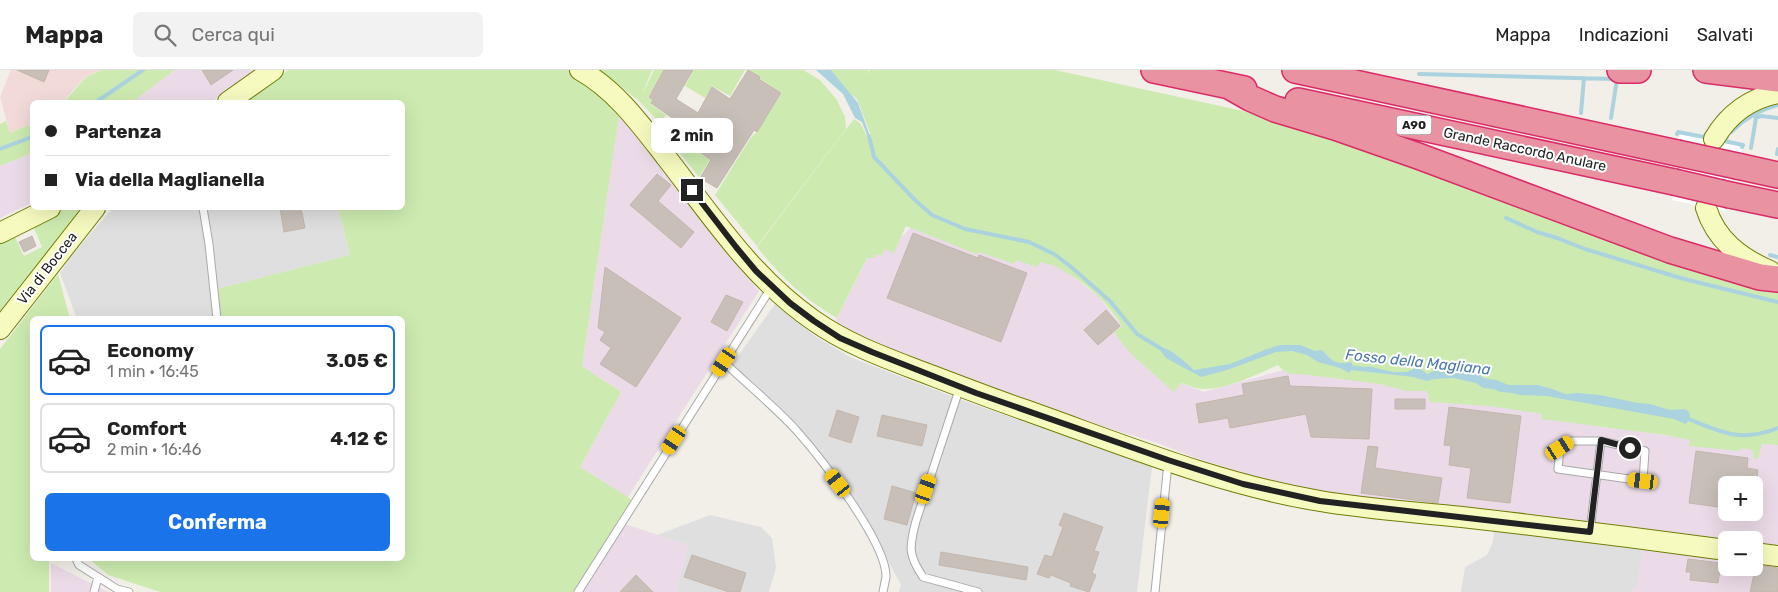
<!DOCTYPE html>
<html lang="it">
<head>
<meta charset="utf-8">
<style>
	body { margin:0; font-family:Rubik,sans-serif; background:#f2f2f2; color:#222; height:100vh; display:flex; flex-direction:column; font-size:19px; white-space:nowrap }
	* { box-sizing:border-box; margin:0 }
	p { font-size:16px; color:#767676 }
	.icon { flex:none; width:28px; height:28px; fill:none; stroke:currentColor; stroke-width:2; stroke-linecap:round; stroke-linejoin:round }
	.map { position:relative; flex:1; overflow:hidden }
	.drawer { position:absolute; left:30px; top:246px; width:375px; height:245px; display:flex; flex-direction:column; background:#fff; border-radius:8px; box-shadow:0 5px 20px #0002 }
	.drawer>* { flex:none }
	.banner { position:absolute; left:30px; top:30px; width:375px; height:110px; border-radius:8px; box-shadow:0 5px 20px #0002; display:grid; align-content:center; height:110px; padding:0 15px; background:#fff }
	.controls { position:absolute; left:1718px; top:406px; display:grid; gap:10px }
	.controls a { display:grid; place-items:center; width:45px; height:45px; border-radius:8px; background:#fff; box-shadow:0 5px 20px #0002; font-size:25px }
	.end { position:absolute; width:22px; height:22px; margin:-11px; border:6px solid #222; background:#fff; box-shadow:0 0 0 2px #fff }
	.from { border-radius:50% }
	.bubble { position:absolute; height:35px; border-radius:8px; background:#fff; box-shadow:0 5px 20px #0002; font-size:16px; font-weight:700; line-height:35px; text-align:center }
	.car { position:absolute; width:15px; height:30px; margin:-15px -8px; border-radius:6px; box-shadow:0 0 4px 1px #0007; background:linear-gradient(#f5c518 24%,#345 0 40%,#f5c518 0 76%,#345 0 86%,#f5c518 0) }
	.banner b { display:flex; align-items:center; gap:18px; height:48px; font-size:19px }
	.banner b+b { border-top:1px solid #e0e0e0 }
	.banner i { width:12px; height:12px; background:#222 }
	ul { padding:9px 0 0; list-style:none }
	li { display:flex; align-items:center; gap:15px; height:70px; margin:0 10px 8px; padding:0 5px; border:2px solid #e0e0e0; border-radius:8px }
	li div { flex:1 }
	li b { display:block; font-size:19px }
	li em { font-style:normal; font-weight:700 }
	li.on { border-color:#1a73e8 }
	li>.icon { width:45px; height:45px; stroke-width:1.5 }
	.primary-button { display:flex; gap:10px; margin-top:auto; padding:10px 15px }
	.primary-button a { flex:1; height:58px; border-radius:8px; background:#1a73e8; color:#fff; font-size:20px; font-weight:700; line-height:58px; text-align:center }
	header { display:flex; align-items:center; gap:30px; box-sizing:border-box; height:70px; padding:0 25px; background:#fff; border-bottom:1px solid #e0e0e0 }
	header strong { font-size:24px }
	nav { display:flex; gap:28px; margin-inline-start:auto; font-size:18px }
	.search { width:350px; height:45px; background:#f2f2f2; display:flex; align-items:center; gap:12px; box-sizing:border-box; padding:0 18px; border-radius:8px; color:#767676; font-size:19px }
	.map>svg:first-child { display:block }
</style>
</head>
<body>
<header>
<strong>Mappa</strong>
<div class="search"><svg class="icon" aria-label="search" viewBox="0 0 24 24"><circle cx="10" cy="10" r="6"/><path d="M15 15l6 6"/></svg>Cerca qui</div>
<nav><a>Mappa</a><a>Indicazioni</a><a>Salvati</a></nav>
</header>
<div class="map">
<svg width="1778" height="522" viewBox="0 0 1778 522">
	<rect width="100%" height="100%" fill="#f2efe9"/>
	<!-- residential -->
	<path fill="#e0dfdf" d="M113,138h225l12,47 -137,35 9,29h-145l-17,-46 12,-18z
		M775,234l41,33 36,21 107,41 193,68 -15,125h-238l2,-7 -35,-64 -33,-52 -102,-103z
		M710,445l51,12 11,11 4,30 -7,24h-93l12,-47 -31,-10z
		M1494,461l150,15 -7,39 -6,7h-170l4,-25 22,-12 6,-13z"/>
	<!-- commercial -->
	<path fill="#f2dad9" d="M11,0h90l-16,7 -22,25h-31v22l-22,9 -10,-36z"/>
	<!-- industrial -->
	<path fill="#ebdbe8" fill-rule="evenodd" d="M175,0h80l-44,32h-79z
		M619,44l102,133 38,44 -131,206 -48,-30 41,-75 -39,-26z
		M32,83v50l-32,15v-52z
		M916,153l112,37 28,3 42,33 32,40 33,35 20,13 21,8 83,-23 214,34 156,31 92,15 15,-5 14,-2v104l-24,-3v-3h-24l-411,-47 -75,-20 -48,-15 -38,-15 -80,-24 -155,-57 -83,-36 -4,-6 39,-77 25,-5zM1726,415h28v27h-28z
		M625,454l63,21 -12,47h-93z
		M1644,476l82,10v12h28v-8l24,2v30h-147l6,-8z
		M51,493l55,28 3,1h-58z"/>
	<!-- grass -->
	<path fill="#cdebb0" d="M102,0h73l-43,32h-68l22,-25z
		M288,0h291l42,32 -39,264 39,26 -41,75 48,30 6,6 -56,89h-418l-52,-17 -19,-16h313v-240h-180l-9,-29 137,-35 -12,-47h64v-106h-157z
		M600,0h52l-11,27 13,-27h10l-16,27 4,3 -1,4 15,11 -6,8 -21,-22z
		M694,0h51l-15,26 -18,-10 -7,12 -20,-12z
		M747,0h56l17,10 17,20 8,17 1,12 -89,117 -42,-51 37,-59 5,-4 25,-39z
		M831,0h37l2,5 -1,-5h186l202,44 521,173v158l-16,-1 -4,15h-4l-1,-9 -11,-2 -3,3 -50,-5 1,-6 -25,-5 -123,-16v-5l-6,-1 -47,-7 -59,-4 -3,-11h-21l-26,-7 -79,-10h-12l-1,-2 -4,-1 -6,-6c-23,10 -57,28 -82,23 -5,-1 -10,-4 -15,-5l-7,9 -46,-41 -14,-19 8,-6c-19,-30 -40,-46 -71,-62l-1,1 -9,-3 -4,5 -21,-7 -2,4 -35,-12 -3,2 -70,-28 -12,27 -9,-4 -4,7 -5,-2 -2,4h-7l-30,60c-32,-18 -57,-42 -80,-71l97,-128c11,6 8,12 16,21l2,-2 -15,-39 -9,-7z
		M6,51l4,12 22,-9v29l-32,13v-42z
		M671,53l22,14 13,5 -7,10 11,8 -11,17 -20,-25 -13,-19z
		M65,138h20l-85,108v-73l8,-8 7,2 9,19 18,-9 -10,-23z
		M58,204l12,45h-38v240l29,1h-12v32h-49v-243z"/>
	<!-- water -->
	<path fill="#aad3df" d="M816,0h15l27,33 13,36 -4,-4 -5,-13 -7,-4 -12,-24z
		M1280,275h20l15,6 7,-1c11,11 12,15 29,12l2,4 18,1 23,5h13l11,-5 9,7 9,-4 4,2 10,1 9,-2 19,2 5,5 13,2 13,5h29l11,3 17,6 12,-1 22,2 38,8 12,1 20,6 15,-1 4,3 1,3 -1,5 -3,4 -12,-5 -128,-23 -26,-1 -8,-2 -11,-1 -8,-3 -10,-1 -7,-5 -23,-5 -19,1 -7,2 -14,-4 -62,-7 -2,3 -9,-5 -22,-6 -11,-7 -15,-4 -16,1 -49,18 -26,7 -35,-19 -9,-12c14,2 27,15 37,24l36,-6 37,-15z"/>
	<!-- pier -->
	<path fill="#fff" d="M1680,63l63,13 -18,65 -53,-11z"/>
	<g fill="none" stroke-linecap="round" stroke-linejoin="round">
		<!-- stream -->
		<path stroke="#aad3df" stroke-width="4" d="M1419,4l195,5
			M96,32l47,-32
			M1581,43l3,-35
			M1611,48l6,-39
			M1756,48l5,-2 17,2
			M1731,62c14,-14 28,-22 47,-27
			M1677,64l1,-2 26,5 17,-23
			M869,66l5,21 41,43 17,15 33,14 64,13 25,12 16,12 40,35 27,33 23,14
			M1727,67l-3,4 19,4 -1,2
			M1751,78l5,-30 -3,-4
			M0,79l32,-12
			M1777,84l1,-5
			M1506,148l31,14 20,6 28,11 99,30 94,23
			M1770,185l8,2
			M1686,348c36,14 53,25 92,10"/>
	</g>
	<!-- building -->
	<path fill="#c7bfb8" stroke="#c4b6ab" d="M17,0h32l-5,12z
		M202,0h31l-22,15z
		M664,0h29l-17,29 22,14 14,-26 18,12 18,-29 12,7 -1,2 22,14 -24,39 -3,-2 -37,58 -17,-10 11,-18 -11,-8 5,-9 -33,-21 2,-3 -23,-16 2,-3 -4,-3z
		M657,104l14,11 -13,16 36,31 -13,16 -51,-43z
		M280,138h21l4,20 -21,4z
		M913,163l65,25 1,-3 48,18 -26,69 -114,-44z
		M32,166l4,10 -12,6 -5,-10z
		M605,197l76,51 -45,69 -36,-23 11,-16 -11,-8 5,-8 -7,-4z
		M726,225l17,7 -16,29 -16,-9z
		M1106,240l14,16 -22,19 -14,-15z
		M1288,306l2,10 82,3 -3,50 -58,-2 -5,-23 -76,14 -2,-10 -29,5 -3,-19 48,-9 -2,-11z
		M1395,329h30v10h-30z
		M1449,337l72,9 -11,87 -43,-5 4,-30 -22,-3 2,-19 -7,-1z
		M837,340l22,7 -8,26 -22,-7z
		M882,345l45,10 -5,21 -45,-10z
		M1368,376l10,1 -3,21 67,10 -4,25 -77,-10z
		M1696,381l52,7 -1,10 11,2 -2,15h-30v23l-37,-5z
		M892,416l24,7 -9,32 -23,-6z
		M1064,443l39,14 -9,24 5,1 -7,21 4,2 -7,17 -19,-6 1,-3 -20,-8 -2,3 -12,-4 8,-19 7,2 11,-30 -4,-2z
		M941,482l87,15 -2,13 -87,-15z
		M692,485l54,18 -6,19h-11l-45,-15z
		M1688,489l33,4 -3,20 -28,-3 1,-8h-5z
		M1756,495l22,3v24h-28z
		M636,505l17,17h-33z"/>
	<g fill="none" stroke-linecap="round" stroke-linejoin="round">
		<!-- service casing -->
		<g stroke="#a9a9a9" stroke-width="9">
			<path id="service" d="M203,138l6,36 8,75
				M724,292c24,23 50,44 73,69 23,26 90,112 89,146 -1,5 -2,10 -3,15
				M960,317l-44,134c-7,26 -8,34 7,56l55,15
				M1590,461l11,-90h-30l-11,7 -2,21 85,12 2,-30 -44,-10
				M76,489l3,6 38,24 12,3
				M94,522l4,-15
				M578,522l193,-304
				M1155,522l13,-129"/>
		</g>
		<!-- secondary casing -->
		<g stroke="#707d05" stroke-width="22">
			<path id="secondary" d="M580,0c36,20 61,55 86,87 45,58 86,121 147,163 31,22 65,35 99,48 37,14 73,28 110,41 97,34 195,75 298,92 46,8 95,11 142,16 88,10 176,21 264,33
				M228,32l45,-32
				M1714,69c14,-24 36,-41 64,-46
				M1706,138c10,32 34,50 64,63
				M0,163l50,-25
				M0,259l95,-121
				M1754,483l24,3"/>
		</g>
		<!-- motorway casing -->
		<g stroke="#dc2a67" stroke-width="28">
			<path id="motorway" d="M1154,0l90,19
				M1295,0l382,83
				M1620,0h18
				M1706,0l72,9
				M1229,16l21,12 25,11 60,18 83,29 252,94 90,27 18,2
				M1298,31l376,81
				M1737,96l41,9
				M1730,125l48,10"/>
		</g>
		<!-- service -->
		<use href="#service" stroke="#fff" stroke-width="7"/>
		<!-- secondary -->
		<use href="#secondary" stroke="#f7fabf" stroke-width="20"/>
		<!-- motorway -->
		<use href="#motorway" stroke="#e892a2" stroke-width="25"/>
		<!-- motorway-bridge casing -->
		<g stroke="#dc2a67" stroke-width="28" stroke-linecap="butt">
			<path id="motorway-bridge" d="M1677,83l60,13
				M1674,112l56,13"/>
		</g>
		<!-- motorway-bridge -->
		<use href="#motorway-bridge" stroke="#e892a2" stroke-width="25"/>
	</g>
	<g fill="none" stroke-linecap="round" stroke-linejoin="round">
		<!-- route -->
		<path stroke="#222" stroke-width="6" d="M692,120l44,57 20,24 34,32 24,18 26,17 32,14 104,41 192,67 75,24 77,17 270,31 11,-92 29,8"/>
	</g>
	<g text-anchor="middle" stroke-width="4" stroke-linejoin="round" paint-order="stroke">
		<!-- shield labels -->
		<rect fill="#fff" stroke="#646464" stroke-width="1" x="1396.5" y="45.5" width="35" height="19" rx="4"/>
		<g font-size="12" font-weight="bold" fill="#222">
			<text x="1414" y="59">A90</text>
		</g>
		<!-- street labels -->
		<g font-size="14" fill="#222" stroke="#fff">
			<text transform="translate(1525 79) rotate(12)" y="5">Grande Raccordo Anulare</text>
			<text transform="translate(47 198) rotate(-52)" y="5">Via di Boccea</text>
		</g>
		<!-- water labels -->
		<g font-size="15" font-style="italic" fill="#4a7aab" stroke="#fff">
			<text transform="translate(1418 292) rotate(6)" y="5">Fosso della Magliana</text>
		</g>
	</g>
</svg>
<div class="controls">
<a>+</a>
<a>−</a>
</div>
<i class="end from" style="left:1630px;top:378px"></i>
<i class="end" style="left:692px;top:120px"></i>
<div class="bubble" style="left:651px;top:48px;width:82px">2 min</div>
<i class="car" style="left:724px;top:292px;rotate:213deg"></i>
<i class="car" style="left:674px;top:370px;rotate:213deg"></i>
<i class="car" style="left:1560px;top:378px;rotate:57deg"></i>
<i class="car" style="left:1643px;top:411px;rotate:277deg"></i>
<i class="car" style="left:838px;top:413px;rotate:322deg"></i>
<i class="car" style="left:926px;top:419px;rotate:19deg"></i>
<i class="car" style="left:1162px;top:443px;rotate:6deg"></i>
<div class="banner">
<b><i class="from"></i>Partenza</b>
<b><i></i>Via della Maglianella</b>
</div>
<section class="drawer">
<ul>
<li class="on"><svg class="icon" aria-label="car" viewBox="0 0 24 24"><path d="M5 17H2v-5l4-1 3-4h7l3 4 3 1v5h-3M9 17h6M6 11h13"/><circle cx="7" cy="17" r="2"/><circle cx="17" cy="17" r="2"/></svg><div><b>Economy</b><p>1 min · 16:45</p></div><em>3.05 €</em></li>
<li><svg class="icon" aria-label="car" viewBox="0 0 24 24"><path d="M5 17H2v-5l4-1 3-4h7l3 4 3 1v5h-3M9 17h6M6 11h13"/><circle cx="7" cy="17" r="2"/><circle cx="17" cy="17" r="2"/></svg><div><b>Comfort</b><p>2 min · 16:46</p></div><em>4.12 €</em></li>
</ul>
<div class="primary-button"><a>Conferma</a></div>
</section>
</div>
</body>
</html>
